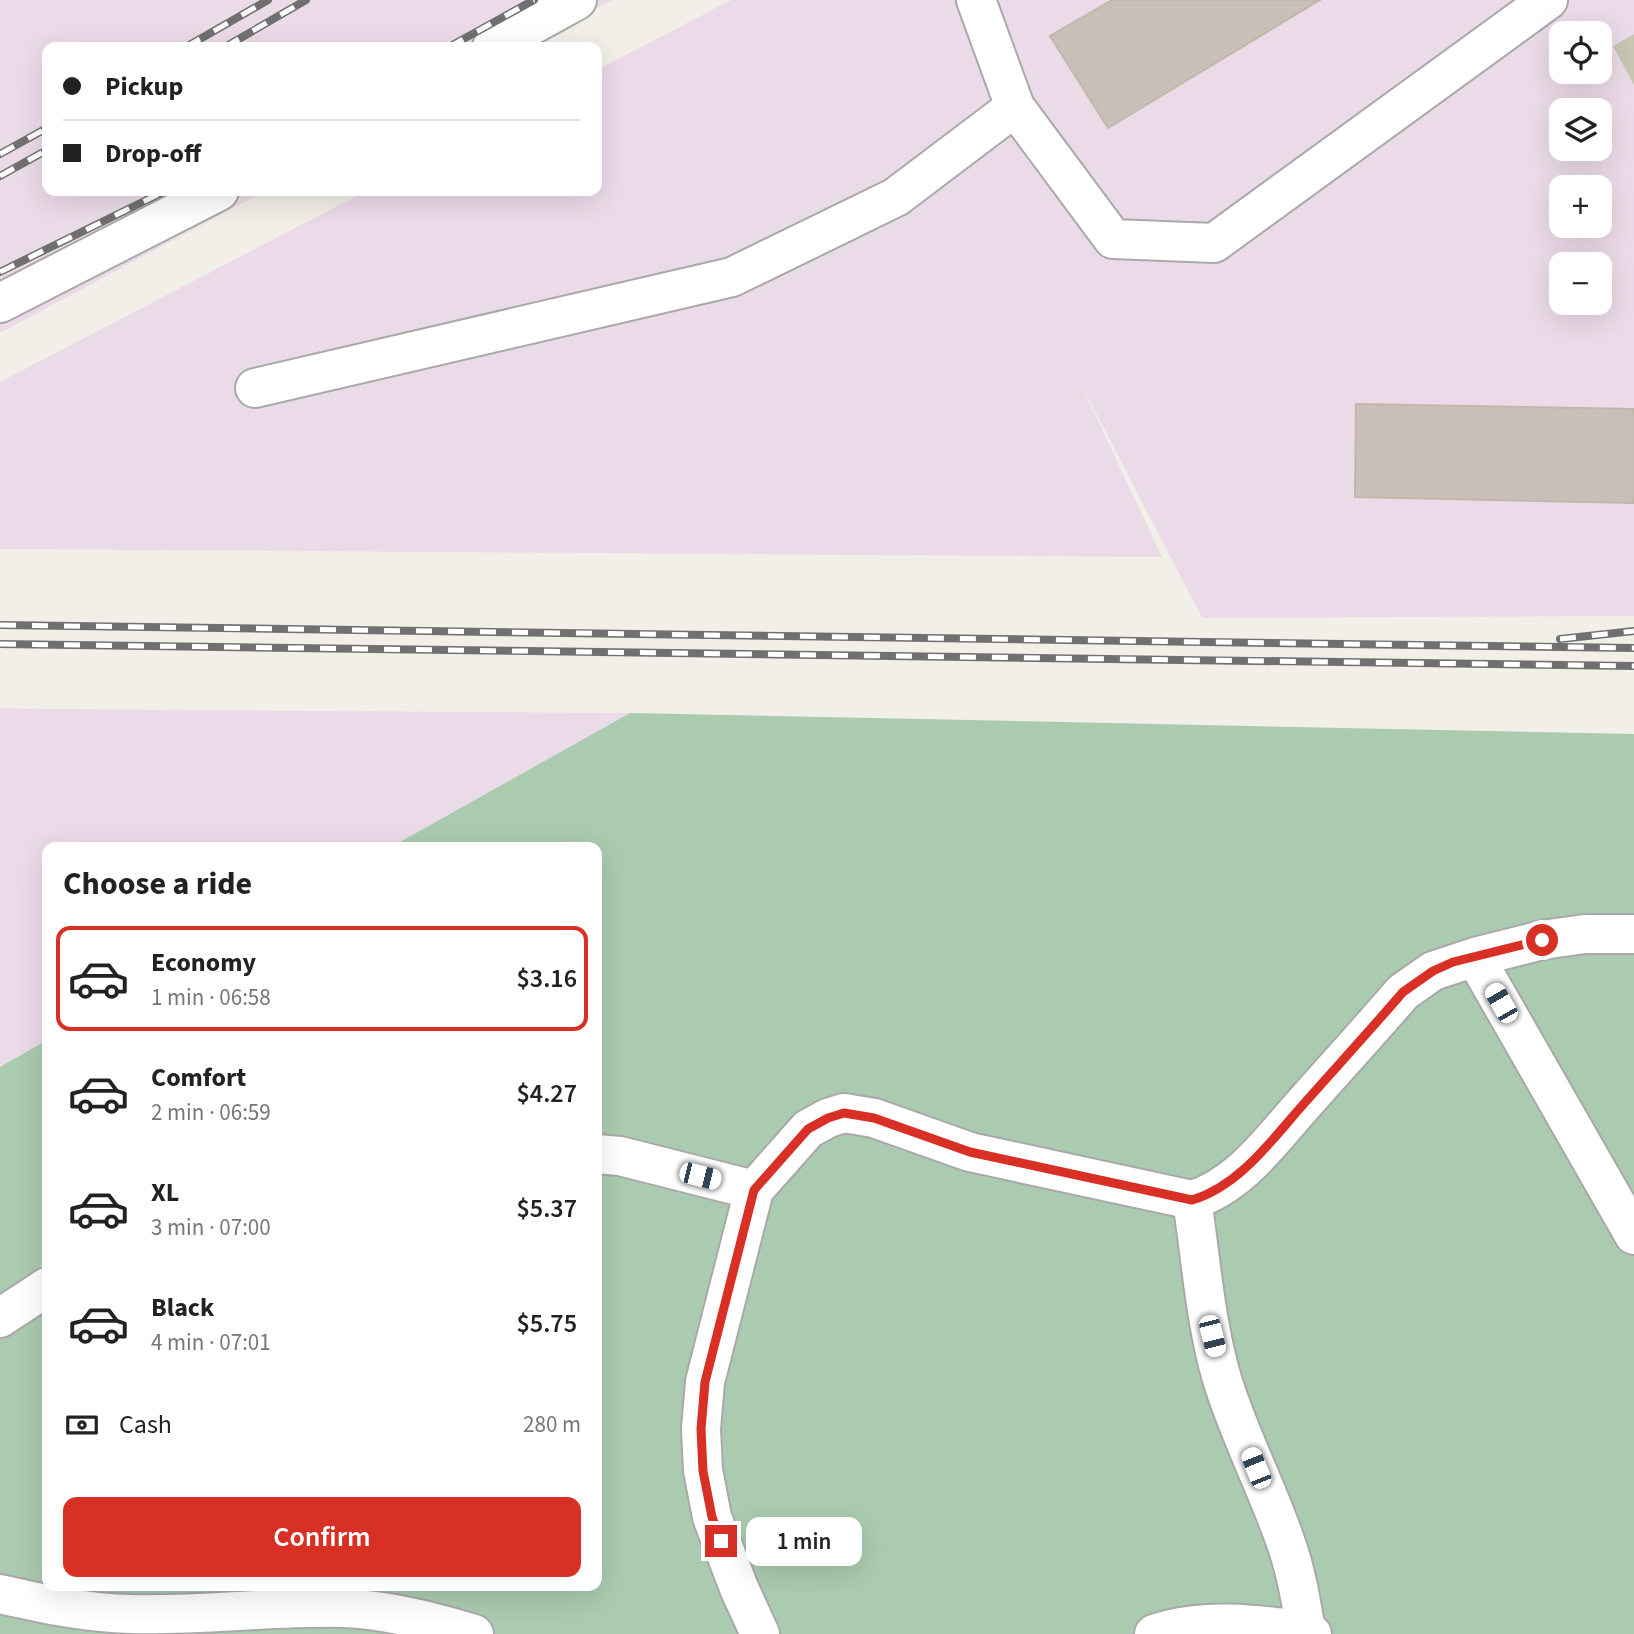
<!DOCTYPE html>
<html lang="en">
<head>
<meta charset="utf-8">
<style>
	body { margin:0; font-family:"Source Sans 3",sans-serif; background:#f6f6f6; color:#222; height:100vh; display:flex; flex-direction:column; font-size:26px; white-space:nowrap }
	* { box-sizing:border-box; margin:0 }
	p { font-size:23px; color:#767676 }
	.icon { flex:none; width:38px; height:38px; fill:none; stroke:currentColor; stroke-width:2; stroke-linecap:round; stroke-linejoin:round }
	.map { position:relative; flex:1; overflow:hidden }
	.drawer { position:absolute; left:42px; top:842px; width:560px; height:749px; display:flex; flex-direction:column; background:#fff; border-radius:14px; box-shadow:0 7px 28px #0002 }
	.drawer>* { flex:none }
	.banner { position:absolute; left:42px; top:42px; width:560px; height:154px; border-radius:14px; box-shadow:0 7px 28px #0002; display:grid; align-content:center; height:154px; padding:0 21px; background:#fff }
	.buttons { position:absolute; left:1549px; top:21px; display:grid; gap:14px }
	.buttons a { display:grid; place-items:center; width:63px; height:63px; border-radius:14px; background:#fff; box-shadow:0 7px 28px #0002; font-size:35px }
	.end { position:absolute; width:32px; height:32px; margin:-16px; border:9px solid #d93025; background:#fff; box-shadow:0 0 0 4px #fff }
	.from { border-radius:50% }
	.bubble { position:absolute; height:49px; border-radius:14px; background:#fff; box-shadow:0 7px 28px #0002; font-size:23px; font-weight:600; line-height:49px; text-align:center }
	.car { position:absolute; width:21px; height:42px; margin:-21px -10px; border-radius:9px; box-shadow:0 0 5px 2px #0007; background:linear-gradient(#fff 24%,#345 0 40%,#fff 0 76%,#345 0 86%,#fff 0) }
	.banner b { display:flex; align-items:center; gap:24px; height:66px; font-size:26px }
	.banner b+b { border-top:2px solid #e0e0e0 }
	.banner i { width:18px; height:18px; background:#222 }
	ul { padding:0; list-style:none }
	li { display:flex; align-items:center; gap:21px; height:105px; margin:0 14px 10px; padding:0 7px; border:4px solid transparent; border-radius:14px }
	li div { flex:1 }
	li b { display:block; font-size:26px }
	li em { font-style:normal; font-weight:600 }
	li.active { border-color:#d93025 }
	li>.icon { width:63px; height:63px; stroke-width:1.5 }
	h2 { padding:0 21px; font-size:32px; line-height:84px }
	.pay { display:flex; align-items:center; gap:18px; height:77px; padding:0 21px; font-size:26px }
	.pay p { margin-inline-start:auto }
	.cta { display:flex; gap:14px; margin-top:auto; padding:14px 21px }
	.cta a { flex:1; height:80px; border-radius:14px; background:#d93025; color:#fff; font-size:28px; font-weight:600; line-height:80px; text-align:center }
	.map>svg:first-child { display:block }
</style>
</head>
<body>
<div class="map">
<svg width="1634" height="1634" viewBox="0 0 1634 1634">
	<rect width="100%" height="100%" fill="#f2efe9"/>
	<!-- industrial -->
	<path fill="#ebdbe8" fill-rule="evenodd" d="M0,0h612l-86,47h-479v144h218l-265,142z
		M731,0h903v34l-21,12 21,39v531l-432,2 -123,-238 83,177 -1162,-8v-167l366,-191h231v-121zM1561,33h39v39h-39zM1561,110h39v39h-39zM1561,187h39v39h-39zM1561,264h39v39h-39z
		M0,708l44,1 586,4 -239,134h-344v193l-47,27z"/>
	<!-- construction -->
	<path fill="#c7c7b4" d="M1634,34v51l-21,-39z"/>
	<!-- cemetery -->
	<path fill="#aacbaf" d="M630,713l1004,21v900h-1634v-567l47,-27v546h550v-739h-206z"/>
	<!-- building -->
	<path fill="#c7bfb8" stroke="#c4b6ab" stroke-width="2" d="M1112,0h208l-212,128 -58,-92z
		M1356,404l278,5v94l-279,-6z"/>
	<g fill="none" stroke-linecap="round" stroke-linejoin="round">
		<!-- minor casing -->
		<g stroke="#a9a9a9" stroke-width="42">
			<path id="minor" d="M976,0l39,107 98,132 101,4 334,-243
				M492,47l85,-47
				M0,303l219,-112
				M255,388l477,-111 164,-80 119,-90
				M1475,957l159,278
				M597,1154l23,2 134,34
				M1192,1200c9,59 13,121 30,179 17,56 45,108 64,164 10,28 15,58 20,88
				M0,1318l47,-31
				M0,1594c44,10 86,19 131,20 71,2 142,-8 213,-6 44,2 88,13 130,26
				M760,1634l-21,-46 -27,-71 -9,-47 -2,-41 4,-47 49,-192 54,-61 20,-11 16,-5 30,5 96,34 222,48c50,-15 83,-65 117,-102 31,-35 63,-70 94,-106l30,-21 42,-14 67,-17 43,-6h49
				M1154,1634c48,-17 102,-10 152,-3l6,3"/>
		</g>
		<!-- minor -->
		<use href="#minor" stroke="#fff" stroke-width="38"/>
		<!-- rail casing -->
		<g stroke="#707070" stroke-width="8">
			<path id="rail" d="M186,47l82,-47
				M225,47l81,-47
				M449,47l85,-47
				M0,154l47,-26
				M0,176l47,-26
				M0,272l165,-81
				M0,625l1634,23
				M1560,639l74,-8
				M0,644l1634,22"/>
		</g>
		<!-- rail -->
		<use href="#rail" stroke="#fff" stroke-width="5" stroke-dasharray="16" stroke-linecap="butt"/>
	</g>
	<g fill="none" stroke-linecap="round" stroke-linejoin="round">
		<!-- route -->
		<path stroke="#d93025" stroke-width="9" d="M721,1541l-9,-24 -9,-46 -2,-42 4,-47 49,-192 54,-61 20,-11 16,-5 30,5 96,34 222,48c50,-15 83,-65 117,-102 31,-35 63,-70 94,-106l30,-21 20,-9 89,-22"/>
	</g>
</svg>
<div class="buttons">
<a><svg class="icon" aria-label="locate" viewBox="0 0 24 24"><circle cx="12" cy="12" r="6"/><path d="M12 2v4M12 18v4M2 12h4M18 12h4"/></svg></a>
<a><svg class="icon" aria-label="layers" viewBox="0 0 24 24"><path d="M12 4l9 5-9 5-9-5zM3 14l9 5 9-5"/></svg></a>
<a>+</a>
<a>−</a>
</div>
<i class="end from" style="left:1542px;top:940px"></i>
<i class="end" style="left:721px;top:1541px"></i>
<div class="bubble" style="left:746px;top:1517px;width:116px">1 min</div>
<i class="car" style="left:1501px;top:1003px;rotate:330deg"></i>
<i class="car" style="left:700px;top:1176px;rotate:104deg"></i>
<i class="car" style="left:1212px;top:1336px;rotate:166deg"></i>
<i class="car" style="left:1256px;top:1468px;rotate:338deg"></i>
<div class="banner">
<b><i class="from"></i>Pickup</b>
<b><i></i>Drop-off</b>
</div>
<section class="drawer">
<h2>Choose a ride</h2>
<ul>
<li class="active"><svg class="icon" aria-label="car" viewBox="0 0 24 24"><path d="M5 17H2v-5l4-1 3-4h7l3 4 3 1v5h-3M9 17h6M6 11h13"/><circle cx="7" cy="17" r="2"/><circle cx="17" cy="17" r="2"/></svg><div><b>Economy</b><p>1 min · 06:58</p></div><em>$3.16</em></li>
<li><svg class="icon" aria-label="car" viewBox="0 0 24 24"><path d="M5 17H2v-5l4-1 3-4h7l3 4 3 1v5h-3M9 17h6M6 11h13"/><circle cx="7" cy="17" r="2"/><circle cx="17" cy="17" r="2"/></svg><div><b>Comfort</b><p>2 min · 06:59</p></div><em>$4.27</em></li>
<li><svg class="icon" aria-label="car" viewBox="0 0 24 24"><path d="M5 17H2v-5l4-1 3-4h7l3 4 3 1v5h-3M9 17h6M6 11h13"/><circle cx="7" cy="17" r="2"/><circle cx="17" cy="17" r="2"/></svg><div><b>XL</b><p>3 min · 07:00</p></div><em>$5.37</em></li>
<li><svg class="icon" aria-label="car" viewBox="0 0 24 24"><path d="M5 17H2v-5l4-1 3-4h7l3 4 3 1v5h-3M9 17h6M6 11h13"/><circle cx="7" cy="17" r="2"/><circle cx="17" cy="17" r="2"/></svg><div><b>Black</b><p>4 min · 07:01</p></div><em>$5.75</em></li>
</ul>
<div class="pay"><svg class="icon" aria-label="cash" viewBox="0 0 24 24"><path d="M3 7h18v10H3z"/><circle cx="12" cy="12" r="2"/></svg>Cash<p>280 m</p></div>
<div class="cta"><a>Confirm</a></div>
</section>
</div>
</body>
</html>
